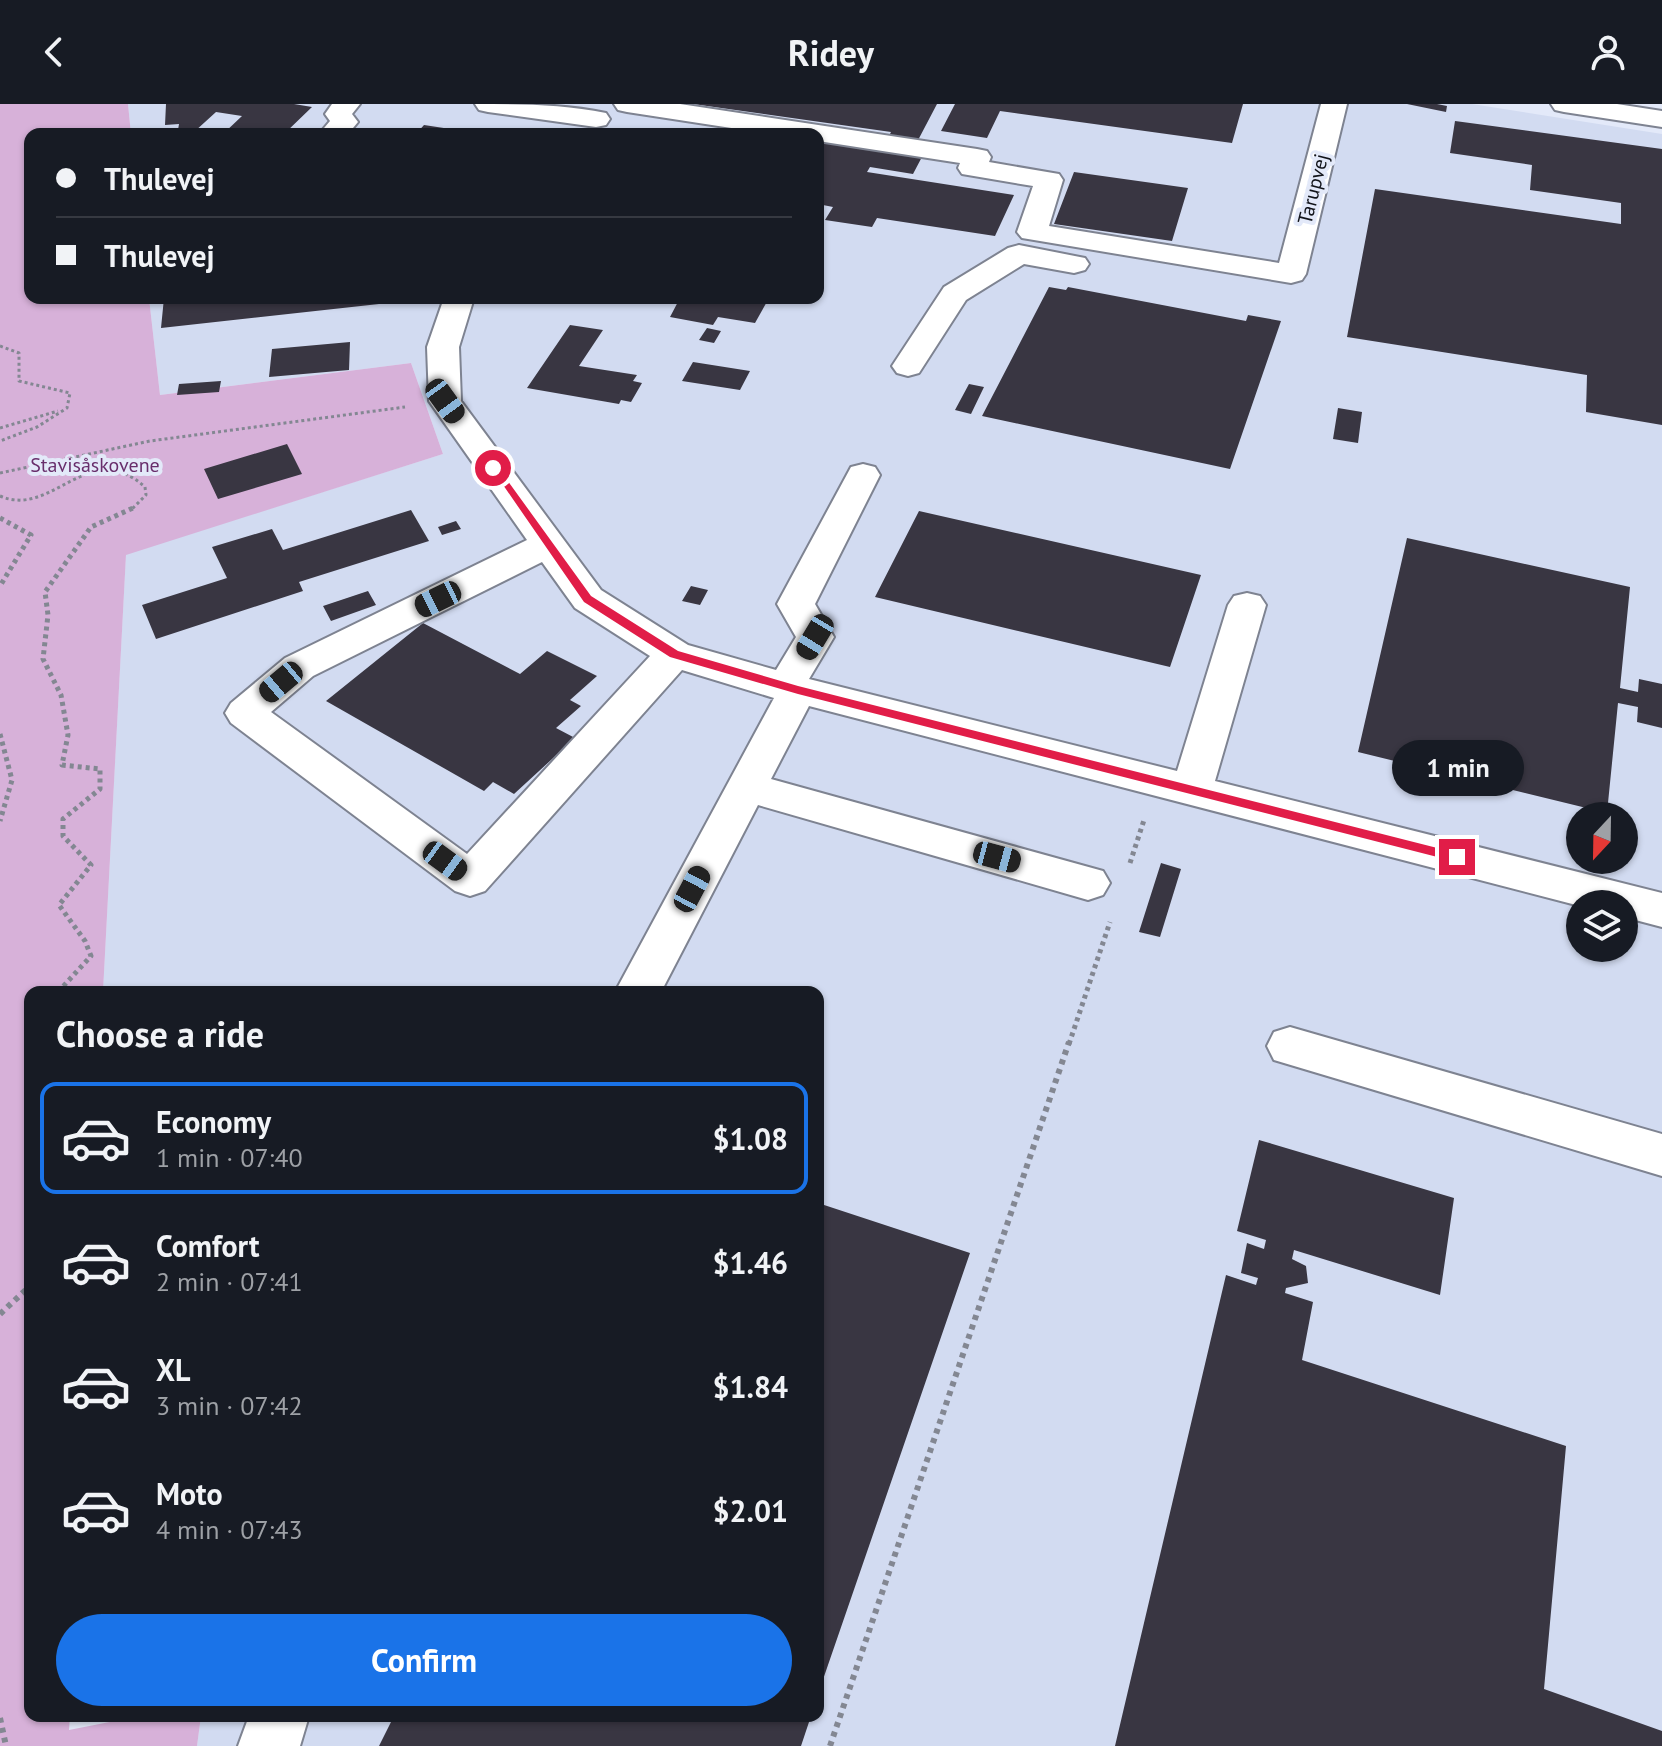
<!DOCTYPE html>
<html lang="en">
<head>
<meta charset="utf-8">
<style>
	body { margin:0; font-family:"PT Sans",sans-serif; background:#20242c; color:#f1f3f6; height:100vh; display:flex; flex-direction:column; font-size:30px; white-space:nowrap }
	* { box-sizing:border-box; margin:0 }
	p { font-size:26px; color:#9ea1a6 }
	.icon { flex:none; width:44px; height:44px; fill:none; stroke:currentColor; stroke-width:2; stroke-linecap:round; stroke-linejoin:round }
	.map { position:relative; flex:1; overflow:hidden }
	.sheet { position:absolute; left:24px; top:882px; width:800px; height:736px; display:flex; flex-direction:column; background:#171b24; border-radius:16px; box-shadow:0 2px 6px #0004 }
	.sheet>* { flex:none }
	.top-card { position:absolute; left:24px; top:24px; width:800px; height:176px; border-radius:16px; box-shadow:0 2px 6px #0004; display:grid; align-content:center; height:176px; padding:0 32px; background:#171b24 }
	.needle { width:52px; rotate:202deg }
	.controls { position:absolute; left:1566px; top:698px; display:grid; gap:16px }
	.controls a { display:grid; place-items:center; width:72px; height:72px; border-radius:50%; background:#171b24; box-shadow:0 2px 6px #0004; font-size:40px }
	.end { position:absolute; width:36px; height:36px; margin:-18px; border:10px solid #e11d48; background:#fff; box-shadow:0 0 0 4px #fff }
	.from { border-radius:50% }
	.bubble { position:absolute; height:56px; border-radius:28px; background:#171b24; box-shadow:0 2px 6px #0004; font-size:26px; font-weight:700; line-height:56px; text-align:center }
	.car { position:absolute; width:24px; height:48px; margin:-24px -12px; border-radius:10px; box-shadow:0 0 6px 2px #0007; background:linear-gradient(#222 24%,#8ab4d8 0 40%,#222 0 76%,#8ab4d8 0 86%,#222 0) }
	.top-card b { display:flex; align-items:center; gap:28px; height:76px; font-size:30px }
	.top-card b+b { border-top:2px solid #363941 }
	.top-card i { width:20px; height:20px; background:#f1f3f6 }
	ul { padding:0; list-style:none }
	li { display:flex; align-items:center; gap:24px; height:112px; margin:0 16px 12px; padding:0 16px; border:4px solid transparent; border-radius:16px }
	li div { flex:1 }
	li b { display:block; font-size:30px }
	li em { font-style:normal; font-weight:700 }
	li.selected { border-color:#1a73e8 }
	li>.icon { width:72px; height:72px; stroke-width:1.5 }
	h2 { padding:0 32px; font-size:36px; line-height:96px }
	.primary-button { display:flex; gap:16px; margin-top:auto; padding:16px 32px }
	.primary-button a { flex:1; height:92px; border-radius:48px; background:#1a73e8; color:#fff; font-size:32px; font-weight:700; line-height:92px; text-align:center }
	header { display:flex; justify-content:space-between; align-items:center; height:104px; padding:0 32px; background:#171b24; font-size:36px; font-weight:700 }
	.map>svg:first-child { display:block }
</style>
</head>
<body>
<header><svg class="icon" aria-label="back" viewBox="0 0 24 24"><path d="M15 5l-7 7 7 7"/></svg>Ridey<svg class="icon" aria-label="person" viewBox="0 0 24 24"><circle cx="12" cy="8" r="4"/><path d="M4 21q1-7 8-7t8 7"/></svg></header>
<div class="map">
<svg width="1662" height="1642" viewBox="0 0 1662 1642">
	<rect width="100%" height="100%" fill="#e3e9f9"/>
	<!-- built -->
	<path fill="#d2dbf1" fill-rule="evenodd" d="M128,0h1344l190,30v1612h-1465l4,-30h617v-724h-715l23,-438 317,-100 -32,-91 -251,32 -11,-97h669v-164h-687zM1580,712h44v44h-44zM1580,800h44v44h-44z"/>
	<!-- green -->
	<path fill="#d7b1d9" d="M0,0h128l3,30h-101v164h119l11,97 251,-32 32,91 -317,101 -23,437h-73v724h40l-1,14 71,-14h61l-4,30h-197z"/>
	<!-- building -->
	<path fill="#393642" d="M166,0h128l18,3 -28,27h-61l19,-18 -26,-4 -22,20 -16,-2 1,-6 -14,1z
		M693,0h244l-21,40 -29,-4 4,-8z
		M955,0h288l-11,39 -232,-32 -13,27 -46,-7z
		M1407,0h30l10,2 -1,6z
		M1455,17l207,28v276l-76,-13 1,-37 -240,-38 28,-148 246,35v-21l-91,-13 2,-25 -82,-12z
		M424,21l46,7 -1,2h-53z
		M818,36l105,15 -10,19 -43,-7 -3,5 147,23 -19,41 -118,-18 -5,9 -47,-7 8,-13 -15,-3z
		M1074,68l114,16 -16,53 -118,-17z
		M1049,183l17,3 2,-3 178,34 2,-6 33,6 -51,148 -248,-53z
		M164,194h215v6l-218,24z
		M680,194h89l-14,25 -37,-6 -5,8 -43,-8z
		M570,221l33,5 -24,36 58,9 -4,6 9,2 -11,19 -10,-2 -2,4 -92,-16z
		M707,224l14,3 -7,12 -15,-3z
		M350,238l-1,28 -80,7 3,-28z
		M693,258l57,9 -10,19 -58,-9z
		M221,277l-2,11 -42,3 2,-11z
		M969,280l15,3 -13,27 -16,-4z
		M1338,304l24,4 -4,31 -25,-4z
		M287,340l15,30 -84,25 -14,-30z
		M411,406l18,31 -130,41 4,9 -147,48 -14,-34 85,-27 -15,-31 60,-18 11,21z
		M919,407l282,64 -31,92 -295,-70z
		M456,417l5,8 -19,6 -4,-8z
		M1407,434l223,49 -10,101 18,4 1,-13 23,5v44l-25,-6 1,-15 -20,-4 -11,110 -249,-61z
		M691,482l17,4 -8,15 -18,-4z
		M368,487l8,14 -45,16 -8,-15z
		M423,519l97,51 27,-23 50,25 -27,24 11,6 -25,22 19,10 -61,56 -21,-12 -9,9 -158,-90z
		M1161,759l20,6 -21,68 -21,-5z
		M1259,1036l195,58 -14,97 -146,-45 -2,9 14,7 2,17 -22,5 -1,5 28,9 -11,58 264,86 -22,243 118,42v15h-547l111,-471 30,10 2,-7 -17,-5 6,-30 17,6 2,-9 -29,-9z
		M818,1099l152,50 -152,441z
		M394,1612h417l-10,30h-422z"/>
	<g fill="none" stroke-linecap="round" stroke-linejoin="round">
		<!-- minor casing -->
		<g stroke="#7e8391" stroke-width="4">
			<path id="minor" d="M332,0h28l-8,10 6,8 -10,12h-29l11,-13 -5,-7z
				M475,0c44,0 88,0 131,9l4,6 -4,6 -10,2 -108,-15 -9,-2z
				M614,0h66l297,45 10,2 4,6 -2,5 70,12 4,6 -14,46 230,37 42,-159h26l-41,170 -4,6 -11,3 -269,-45 -5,-6 16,-46 -71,-12 -4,-6 2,-5 -142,-22v-7h-47l-144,-22 -9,-2z
				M1551,0h66l45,7v16l-98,-15 -9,-2z
				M1019,141l66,13 4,6 -4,6 -11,3 -50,-9 -58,36 -47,73 -11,3 -11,-3 -5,-7 52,-79 64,-39z
				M444,194h30l-15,49 2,54 140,189 87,55 88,25 20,-33 -19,-33 74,-137 12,-3 12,3 5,8 -65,129 19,33 -25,42 368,92 51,-166 6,-9 13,-3 13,3 6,9 -51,176 447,112v34l-38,-10v-13l-44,2 -771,-200 -38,73 332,92 7,12 -7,12 -15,5 -330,-95 -97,187h-46l159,-294 -92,-28 -197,221 -15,5 -15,-5 -224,-168 -6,-10 6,-10 54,-45 242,-118 -98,-139 -2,-54zM542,458l33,46 75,48 -183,198 -196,-142 42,-36z
				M1290,923l372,107v42l-388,-116 -7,-14 7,-14z
				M249,1612h60l-9,30h-62z"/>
		</g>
		<!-- path-far2 -->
		<path stroke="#838792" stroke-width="3" stroke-dasharray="3 3" stroke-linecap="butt" d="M0,242l19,7v28l51,12 -3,15 -30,19 -37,14
			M0,324l58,-17
			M0,369l150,-32 255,-34
			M0,392c53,23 88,-60 145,-9l1,8 -15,15"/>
		<!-- path-far1 -->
		<path stroke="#838792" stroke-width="5" stroke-dasharray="4 4" stroke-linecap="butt" d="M0,414l31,17 -31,51
			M0,630l12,46 -12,41
			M1130,759l14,-43
			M58,888l33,-36 -6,-15 -26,-36 32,-40 -28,-29v-17l37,-30v-20l-38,-4 6,-30 -7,-40 -18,-36 5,-44 -3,-23 46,-65 42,-19
			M1069,940l41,-122"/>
		<!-- path -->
		<path stroke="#838792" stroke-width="6" stroke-dasharray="5 5" stroke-linecap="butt" d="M0,1210l30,-28
			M0,1614l6,28
			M830,1642l239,-704"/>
		<!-- minor -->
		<use href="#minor" fill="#fff" fill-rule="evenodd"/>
	</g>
	<!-- route -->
	<path fill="#e11d48" d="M490,362h7l94,130 87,55 120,35 659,167 6,4 -6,5 -659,-168 -128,-37 -86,-55z"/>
	<g text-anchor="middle" stroke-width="8" stroke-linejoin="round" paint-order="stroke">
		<!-- far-street labels -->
		<g font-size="20" fill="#111319" stroke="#e3e9f9">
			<text transform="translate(1313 85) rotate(-76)" y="7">Tarupvej</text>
		</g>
		<!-- far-park labels -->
		<g font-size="20" fill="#682e6c" stroke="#e3e9f9">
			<text x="95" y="368">Stavisåskovene</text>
		</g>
	</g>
</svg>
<div class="controls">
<a><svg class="needle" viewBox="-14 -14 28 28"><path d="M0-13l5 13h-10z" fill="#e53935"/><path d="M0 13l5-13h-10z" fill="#9ea1a6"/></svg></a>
<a><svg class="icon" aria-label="layers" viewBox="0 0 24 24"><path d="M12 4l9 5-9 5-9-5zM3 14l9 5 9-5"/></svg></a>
</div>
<i class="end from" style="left:493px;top:364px"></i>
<i class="end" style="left:1457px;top:753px"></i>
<div class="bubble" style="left:1392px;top:636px;width:132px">1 min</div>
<i class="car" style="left:445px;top:297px;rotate:144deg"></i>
<i class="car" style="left:438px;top:495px;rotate:244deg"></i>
<i class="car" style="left:815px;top:533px;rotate:211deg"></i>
<i class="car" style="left:281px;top:578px;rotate:230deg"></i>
<i class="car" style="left:997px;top:753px;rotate:105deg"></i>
<i class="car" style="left:445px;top:757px;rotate:126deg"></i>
<i class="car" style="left:692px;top:785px;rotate:28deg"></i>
<div class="top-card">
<b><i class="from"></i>Thulevej</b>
<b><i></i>Thulevej</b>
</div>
<section class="sheet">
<h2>Choose a ride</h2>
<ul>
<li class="selected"><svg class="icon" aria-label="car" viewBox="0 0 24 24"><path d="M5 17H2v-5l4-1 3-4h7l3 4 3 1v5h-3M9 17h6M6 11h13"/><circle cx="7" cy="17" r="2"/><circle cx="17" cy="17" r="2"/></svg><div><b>Economy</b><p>1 min · 07:40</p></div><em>$1.08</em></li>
<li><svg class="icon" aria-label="car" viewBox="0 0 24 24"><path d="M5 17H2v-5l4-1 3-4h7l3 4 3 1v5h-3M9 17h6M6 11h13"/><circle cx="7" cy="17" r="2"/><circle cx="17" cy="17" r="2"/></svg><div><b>Comfort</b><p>2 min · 07:41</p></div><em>$1.46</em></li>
<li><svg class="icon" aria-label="car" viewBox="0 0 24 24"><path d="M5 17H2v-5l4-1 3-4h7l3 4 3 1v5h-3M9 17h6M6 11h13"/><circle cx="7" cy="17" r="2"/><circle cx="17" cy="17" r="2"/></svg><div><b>XL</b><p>3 min · 07:42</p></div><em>$1.84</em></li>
<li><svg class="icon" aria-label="car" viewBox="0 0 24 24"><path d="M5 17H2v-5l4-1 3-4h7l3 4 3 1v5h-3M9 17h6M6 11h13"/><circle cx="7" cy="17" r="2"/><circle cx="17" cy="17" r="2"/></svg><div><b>Moto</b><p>4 min · 07:43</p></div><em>$2.01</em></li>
</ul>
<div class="primary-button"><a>Confirm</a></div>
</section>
</div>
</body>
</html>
